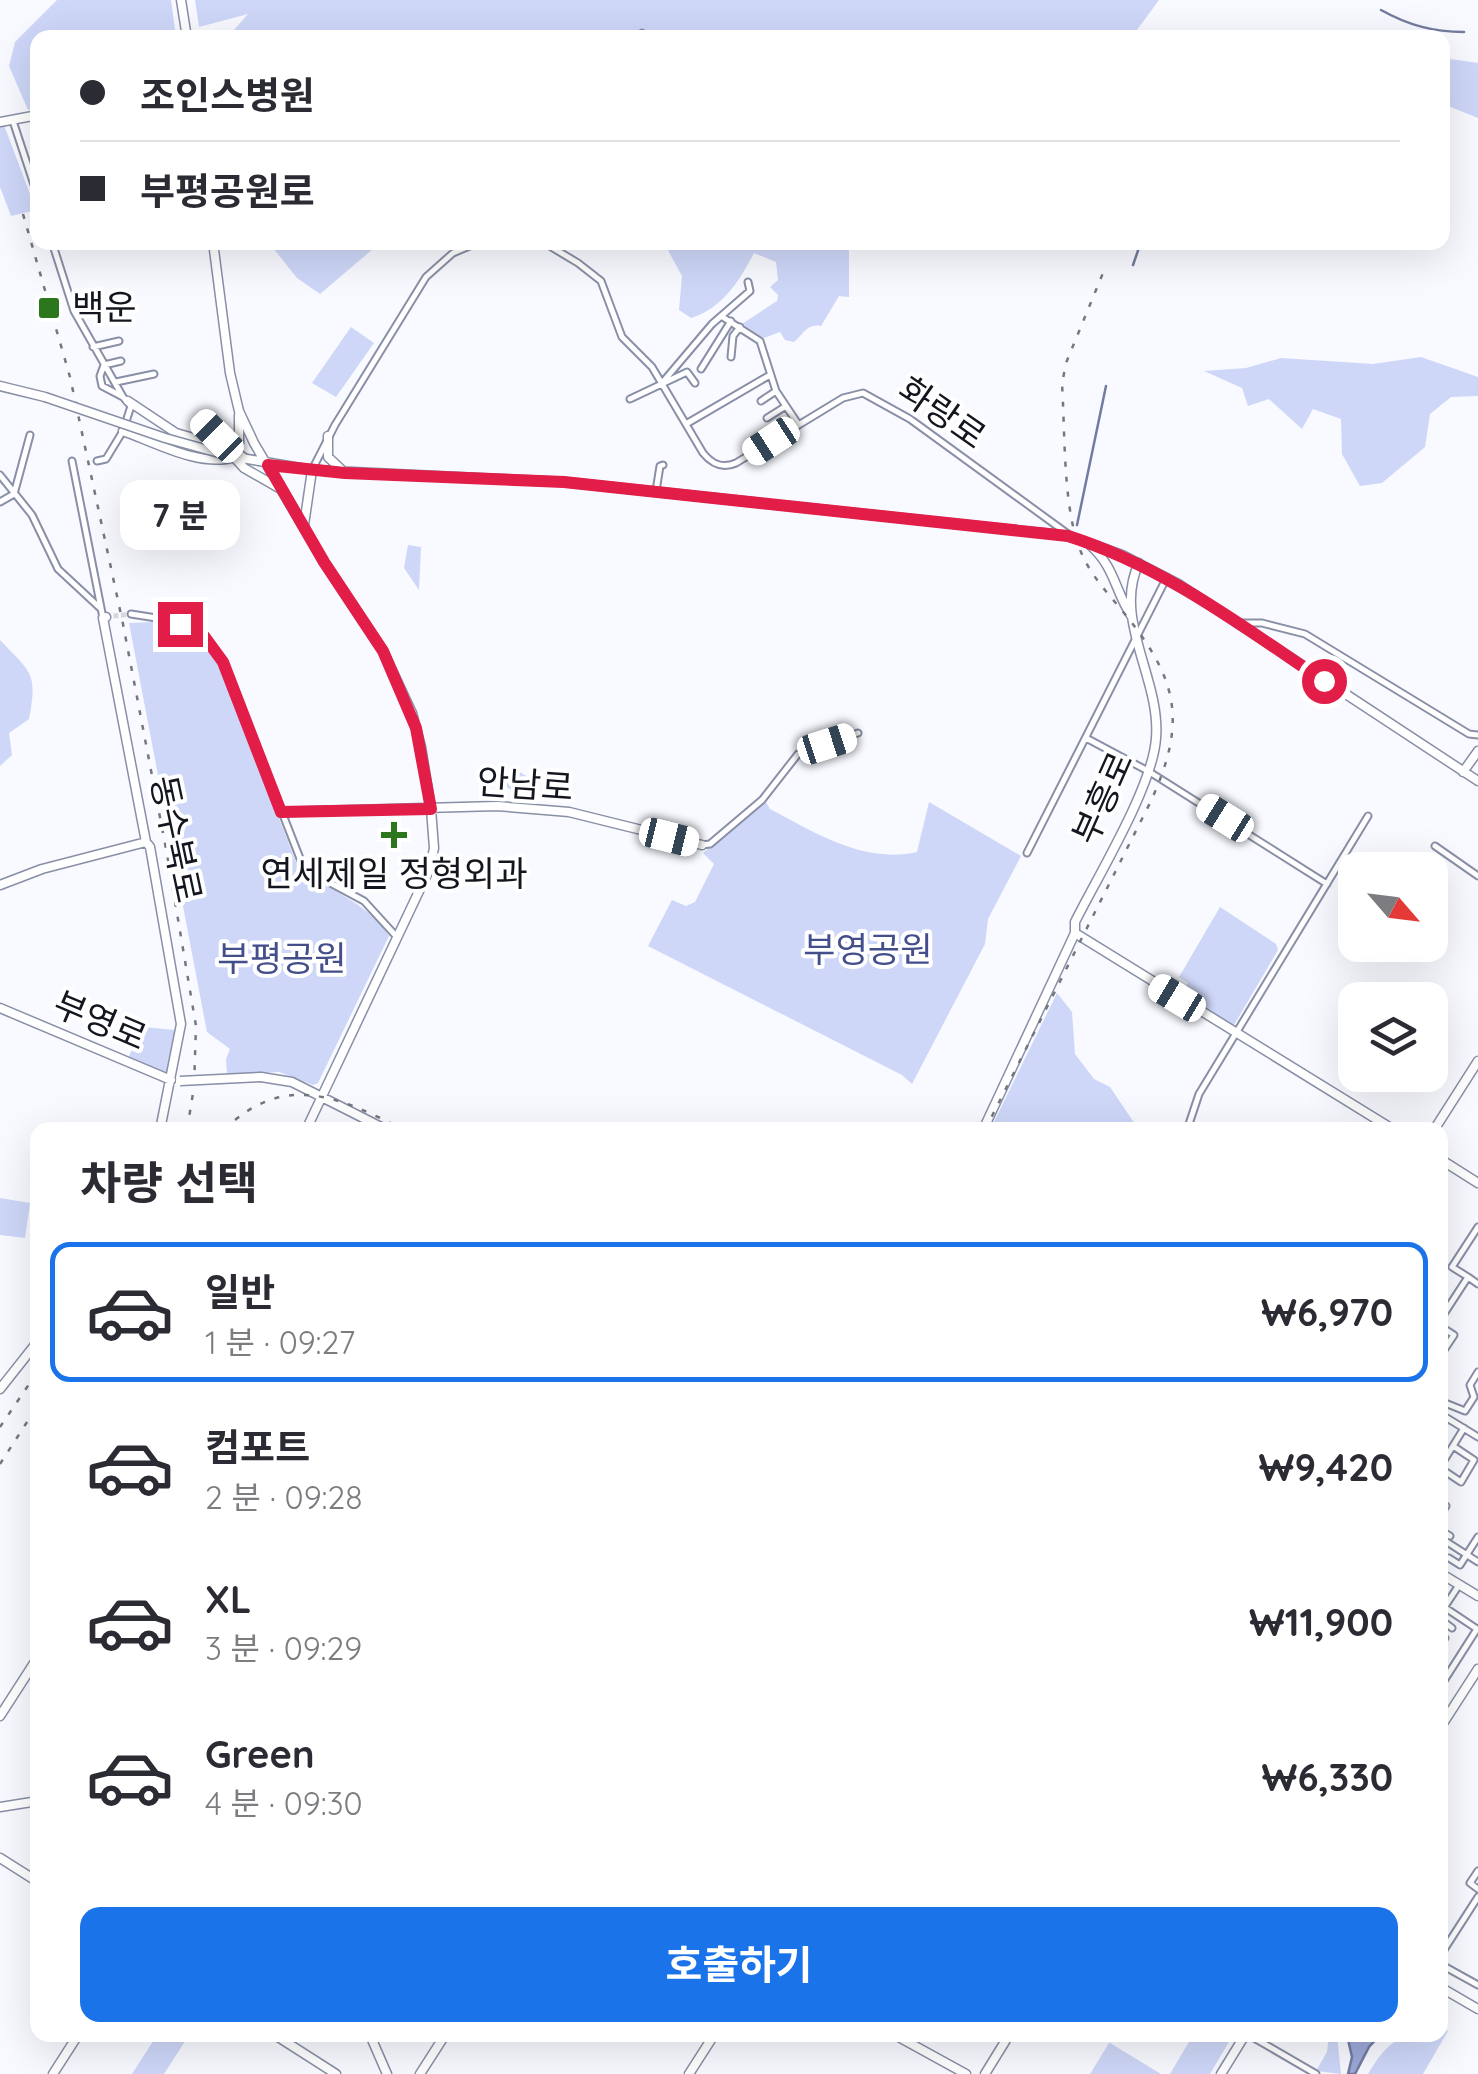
<!DOCTYPE html>
<html lang="ko">
<head>
<meta charset="utf-8">
<style>
	body { margin:0; font-family:Quicksand,"Noto Sans KR",sans-serif; background:#f2f2f3; color:#2b2b33; height:100vh; display:flex; flex-direction:column; font-size:38px; white-space:nowrap }
	* { box-sizing:border-box; margin:0 }
	p { font-size:32px; color:#7c7c81 }
	.icon { flex:none; width:55px; height:55px; fill:none; stroke:currentColor; stroke-width:2; stroke-linecap:round; stroke-linejoin:round }
	.map { position:relative; flex:1; overflow:hidden }
	.drawer { position:absolute; left:30px; top:1122px; width:1418px; height:920px; display:flex; flex-direction:column; background:#fff; border-radius:20px; box-shadow:0 10px 40px #0002 }
	.drawer>* { flex:none }
	.top-card { position:absolute; left:30px; top:30px; width:1420px; height:220px; border-radius:20px; box-shadow:0 10px 40px #0002; display:grid; align-content:center; height:220px; padding:0 50px; background:#fff }
	.needle { width:65px; rotate:118deg }
	.tools { position:absolute; left:1338px; top:852px; display:grid; gap:20px }
	.tools a { display:grid; place-items:center; width:110px; height:110px; border-radius:20px; background:#fff; box-shadow:0 10px 40px #0002; font-size:50px }
	.end { position:absolute; width:45px; height:45px; margin:-22px; border:12px solid #e11d48; background:#fff; box-shadow:0 0 0 5px #fff }
	.from { border-radius:50% }
	.bubble { position:absolute; height:70px; border-radius:20px; background:#fff; box-shadow:0 10px 40px #0002; font-size:32px; font-weight:700; line-height:70px; text-align:center }
	.car { position:absolute; width:30px; height:60px; margin:-30px -15px; border-radius:12px; box-shadow:0 0 8px 2px #0007; background:linear-gradient(#fff 24%,#345 0 40%,#fff 0 76%,#345 0 86%,#fff 0) }
	.top-card b { display:flex; align-items:center; gap:35px; height:95px; font-size:38px }
	.top-card b+b { border-top:2px solid #e1e1e2 }
	.top-card i { width:25px; height:25px; background:#2b2b33 }
	ul { padding:0; list-style:none }
	li { display:flex; align-items:center; gap:30px; height:140px; margin:0 20px 15px; padding:0 30px; border:5px solid transparent; border-radius:20px }
	li div { flex:1 }
	li b { display:block; font-size:38px }
	li em { font-style:normal; font-weight:700 }
	li.active { border-color:#1a73e8 }
	li>.icon { width:90px; height:90px; stroke-width:1.5 }
	h2 { padding:0 50px; font-size:45px; line-height:120px }
	.button { display:flex; gap:20px; margin-top:auto; padding:20px 50px }
	.button a { flex:1; height:115px; border-radius:20px; background:#1a73e8; color:#fff; font-size:40px; font-weight:700; line-height:115px; text-align:center }
	.map>svg:first-child { display:block }
</style>
</head>
<body>
<div class="map">
<svg width="1478" height="2074" viewBox="0 0 1478 2074">
	<rect width="100%" height="100%" fill="#f8faff"/>
	<!-- green -->
	<path fill="#ced7f8" d="M57,0h114l5,37 -138,1 -1,70 -9,2 -19,-44 6,-24z
		M195,0h964l-28,38h-891l-6,-8 14,-16 -49,13z
		M1443,58l35,5v55l-35,-14z
		M0,125h4l32,85 -25,6 -11,-29z
		M269,243h111l-60,51 -23,-16z
		M664,243h185v54l-10,-1 -18,30c-13,-3 -18,8 -27,16l-9,-2 -5,-8 -16,6 -22,-14 35,-23 1,-6 -8,-8 8,-7 -2,-18 -22,-9c-14,27 -32,56 -63,65l-12,-8 3,-34z
		M351,327l23,16 -38,54 -24,-14z
		M1421,357l57,20v19l-27,1 -21,17 -5,33 -43,36 -22,3 -18,-32 -1,-35 -28,-10 -11,20 -33,-30 -21,7 -6,-18 -38,-17 42,-3 35,-10 92,6z
		M408,545l13,2 -2,43 -15,-22z
		M152,622l42,11 23,27 81,207c31,24 68,34 91,69l-71,147 -5,2 -34,-13 -52,3 -1,-16 4,-10 -23,-17 -78,-409z
		M0,640c31,33 38,32 29,79l-20,14 3,22 -12,11z
		M512,768l20,11 -9,17 -20,-11z
		M766,802l4,7c45,24 95,55 147,43l12,-50 92,54 -33,63 -3,25 -73,140 -10,-9 -254,-129 24,-46 14,6 9,-4 19,-38 -11,-11z
		M1220,907l56,37 2,6 -44,75 -4,1 -50,-29 8,-14 -9,-6z
		M1057,993l15,19 3,42 19,25 16,8 25,37 -2,6h-143z
		M143,1027l32,3 -8,45 -39,-17z
		M0,1198l30,5 -5,35 -25,-3z
		M1440,2027l8,4 -25,43h-55c22,-36 30,-39 72,-39z
		M157,2035h32l-25,39h-32z
		M1193,2035h40l-23,39h-40z
		M1329,2035h8l4,39 -25,-3 11,-19z
		M1109,2043h1l51,31h-71z"/>
	<!-- water -->
	<path fill="#9ca8d8" stroke="#737ca0" stroke-width="2.5" d="M1347,2035h33l-11,12 -14,27h-7l4,-17z"/>
	<g fill="none" stroke-linecap="round" stroke-linejoin="round">
		<!-- stream -->
		<path stroke="#737ca0" stroke-width="2.5" d="M1381,10c27,15 52,22 83,22
			M1133,265l8,-23
			M1077,525l29,-139"/>
		<!-- street-tunnel -->
		<path stroke="#d6d8dd" stroke-width="5" stroke-dasharray="5 2.5" stroke-linecap="butt" d="M106,617l25,-3"/>
		<!-- street casing -->
		<g stroke="#888fa6" stroke-width="9">
			<path id="street" d="M639,38l3,-5
				M13,121l25,76
				M52,242l22,69 49,86 8,9 -8,25 -17,28 -9,2
				M543,242l35,21 23,18 21,56 30,30 51,86c9,11 19,16 33,10l107,-65 20,-5 47,26 158,115
				M74,311l24,-6
				M721,316l39,25 16,50 22,33
				M93,347l26,-6
				M731,357l2,-21 7,-9
				M104,365l-4,11 2,10 21,11
				M104,365l17,-4
				M701,369l30,-48
				M116,382l38,-8
				M662,383l50,-59 38,-33 -2,-9
				M630,399l57,-27 8,11
				M761,401l15,-10
				M767,418l19,-12
				M201,420l19,23
				M686,424l84,-49
				M72,461l31,157
				M312,470l23,-45 91,-148 27,-24 26,-11
				M0,475l32,40 26,54 42,39
				M656,491l4,-25 3,-1
				M0,502l14,-8 16,-59
				M131,614l38,6 22,8 25,23 13,25 72,185 20,17 43,23 32,35
				M1240,623h22l43,11 164,100 9,1
				M1086,738l62,33 179,113
				M702,845l8,-1 52,-44 36,-46 60,-21
				M1435,846l43,30
				M1027,853l140,-276
				M1187,1130l12,-36 169,-278
				M1468,1277l-16,-10 26,-40
				M1440,1320l28,-43 10,7
				M1440,1326l14,9 -14,21
				M1440,1401l25,10 9,-14 -4,-12 8,-13
				M1440,1429l7,-11 31,19
				M1440,1467l24,-39
				M1440,1468l21,14 13,-22 -21,-14
				M1440,1503l6,3 -6,10
				M1440,1530l10,6
				M1447,1542l31,20
				M1449,1558l11,7 18,-28
				M1440,1614l19,-29
				M1440,1619l12,9
				M1440,1635l5,3
				M1440,1687l37,-58 -33,-22
				M1478,1871l-8,12 8,6
				M1440,1956l38,-59
				M1440,1964l38,21
				M1249,2035l67,39"/>
		</g>
		<!-- secondary casing -->
		<g stroke="#888fa6" stroke-width="11">
			<path id="secondary" d="M181,0l6,38
				M0,122l38,-7
				M213,242l17,131 9,38 15,32 70,119 59,89 29,62 9,34 10,62 3,39 -4,20 -124,262
				M0,386l45,11
				M128,401l48,32 53,15 14,9
				M123,431c31,11 78,37 111,26
				M328,436v21l17,16
				M233,455l6,-12v-28
				M230,456l82,14 252,12 505,54 53,19 58,30 298,196
				M234,457l10,11 35,20
				M304,525l8,-55
				M1089,544c27,24 25,46 43,73
				M106,617l-3,1 43,224 4,5 31,177 -21,106
				M1463,772l15,-21
				M281,812l216,-6 72,6 133,33
				M0,885l42,-16 104,-27
				M1075,933l319,197
				M0,1008l171,72
				M261,1077l31,5 95,48
				M983,1130l92,-197v-11c23,-46 78,-136 81,-184 5,-59 -44,-119 -17,-175
				M1434,1130l44,-69
				M1440,1159l38,24
				M0,1389l38,-48
				M1440,1573l38,23
				M0,1716l38,-59
				M1440,1728l38,-59
				M0,1807l38,-6
				M0,1858l38,24
				M1440,1987l38,22
				M275,2035l61,39
				M370,2035l17,39
				M895,2035l71,39
				M53,2074l25,-39
				M420,2074l25,-39
				M689,2074l25,-39
				M985,2074l24,-39
				M1221,2074l24,-39"/>
		</g>
		<!-- street -->
		<use href="#street" stroke="#fff" stroke-width="5"/>
		<!-- secondary -->
		<use href="#secondary" stroke="#fff" stroke-width="8"/>
		<!-- rail -->
		<path stroke="#75777e" stroke-width="2.5" stroke-dasharray="5 10" stroke-linecap="butt" d="M23,214l47,163 53,247 44,230 29,172 -2,61 -7,43
			M224,1130c60,-59 116,-33 180,0
			M985,1130l165,-327c39,-84 27,-126 -30,-195 -17,-20 -34,-39 -42,-64 -15,-43 -13,-114 -16,-160l4,-21 37,-90
			M0,1427l38,-56
			M0,1464l38,-59"/>
		<!-- secondary-bridge casing -->
		<g stroke="#888fa6" stroke-width="11" stroke-linecap="butt">
			<path id="secondary-bridge" d="M45,397l120,41 65,18
				M180,1081l81,-4"/>
		</g>
		<!-- secondary-bridge -->
		<use href="#secondary-bridge" stroke="#fff" stroke-width="8"/>
	</g>
	<g fill="none" stroke-linecap="round" stroke-linejoin="round">
		<!-- route -->
		<path stroke="#e11d48" stroke-width="12" d="M180,624l24,12 19,26 58,150 150,-3 -15,-81 -33,-77 -59,-89 -56,-97 77,8 219,9 504,54c95,30 174,90 256,145"/>
	</g>
	<!-- markers -->
	<g fill="#2c771d" stroke="#fff" stroke-width="4">
		<rect x="37" y="296" width="24" height="24" rx="5"/>
		<path d="M389 820h10v10h10v10h-10v10h-10v-10h-10v-10h10z"/>
	</g>
	<g text-anchor="middle" stroke-width="8" stroke-linejoin="round" paint-order="stroke">
		<!-- poi labels -->
		<g font-size="35" fill="#14161f" stroke="#fff" text-anchor="start">
			<text x="72" y="320">백운</text>
			<text x="394" y="886" text-anchor="middle">연세제일 정형외과</text>
		</g>
		<!-- street labels -->
		<g font-size="35" fill="#14161f" stroke="#fff">
			<text transform="translate(942 413) rotate(35)" y="12">화랑로</text>
			<text transform="translate(525 785) rotate(4)" y="12">안남로</text>
			<text transform="translate(1103 798) rotate(-66)" y="12">부흥로</text>
			<text transform="translate(176 839) rotate(78)" y="12">동수북로</text>
			<text transform="translate(100 1021) rotate(23)" y="12">부영로</text>
		</g>
		<!-- park labels -->
		<g font-size="35" fill="#434e8b" stroke="#fff">
			<text x="868" y="962">부영공원</text>
			<text x="282" y="971">부평공원</text>
		</g>
	</g>
</svg>
<div class="tools">
<a><svg class="needle" viewBox="-14 -14 28 28"><path d="M0-13l5 13h-10z" fill="#e53935"/><path d="M0 13l5-13h-10z" fill="#7c7c81"/></svg></a>
<a><svg class="icon" aria-label="layers" viewBox="0 0 24 24"><path d="M12 4l9 5-9 5-9-5zM3 14l9 5 9-5"/></svg></a>
</div>
<i class="end from" style="left:1324px;top:681px"></i>
<i class="end" style="left:180px;top:624px"></i>
<div class="bubble" style="left:120px;top:480px;width:120px">7 분</div>
<i class="car" style="left:217px;top:436px;rotate:315deg"></i>
<i class="car" style="left:771px;top:441px;rotate:237deg"></i>
<i class="car" style="left:827px;top:744px;rotate:72deg"></i>
<i class="car" style="left:1225px;top:818px;rotate:302deg"></i>
<i class="car" style="left:669px;top:837px;rotate:104deg"></i>
<i class="car" style="left:1177px;top:998px;rotate:301deg"></i>
<div class="top-card">
<b><i class="from"></i>조인스병원</b>
<b><i></i>부평공원로</b>
</div>
<section class="drawer">
<h2>차량 선택</h2>
<ul>
<li class="active"><svg class="icon" aria-label="car" viewBox="0 0 24 24"><path d="M5 17H2v-5l4-1 3-4h7l3 4 3 1v5h-3M9 17h6M6 11h13"/><circle cx="7" cy="17" r="2"/><circle cx="17" cy="17" r="2"/></svg><div><b>일반</b><p>1 분 · 09:27</p></div><em>₩6,970</em></li>
<li><svg class="icon" aria-label="car" viewBox="0 0 24 24"><path d="M5 17H2v-5l4-1 3-4h7l3 4 3 1v5h-3M9 17h6M6 11h13"/><circle cx="7" cy="17" r="2"/><circle cx="17" cy="17" r="2"/></svg><div><b>컴포트</b><p>2 분 · 09:28</p></div><em>₩9,420</em></li>
<li><svg class="icon" aria-label="car" viewBox="0 0 24 24"><path d="M5 17H2v-5l4-1 3-4h7l3 4 3 1v5h-3M9 17h6M6 11h13"/><circle cx="7" cy="17" r="2"/><circle cx="17" cy="17" r="2"/></svg><div><b>XL</b><p>3 분 · 09:29</p></div><em>₩11,900</em></li>
<li><svg class="icon" aria-label="car" viewBox="0 0 24 24"><path d="M5 17H2v-5l4-1 3-4h7l3 4 3 1v5h-3M9 17h6M6 11h13"/><circle cx="7" cy="17" r="2"/><circle cx="17" cy="17" r="2"/></svg><div><b>Green</b><p>4 분 · 09:30</p></div><em>₩6,330</em></li>
</ul>
<div class="button"><a>호출하기</a></div>
</section>
</div>
</body>
</html>
